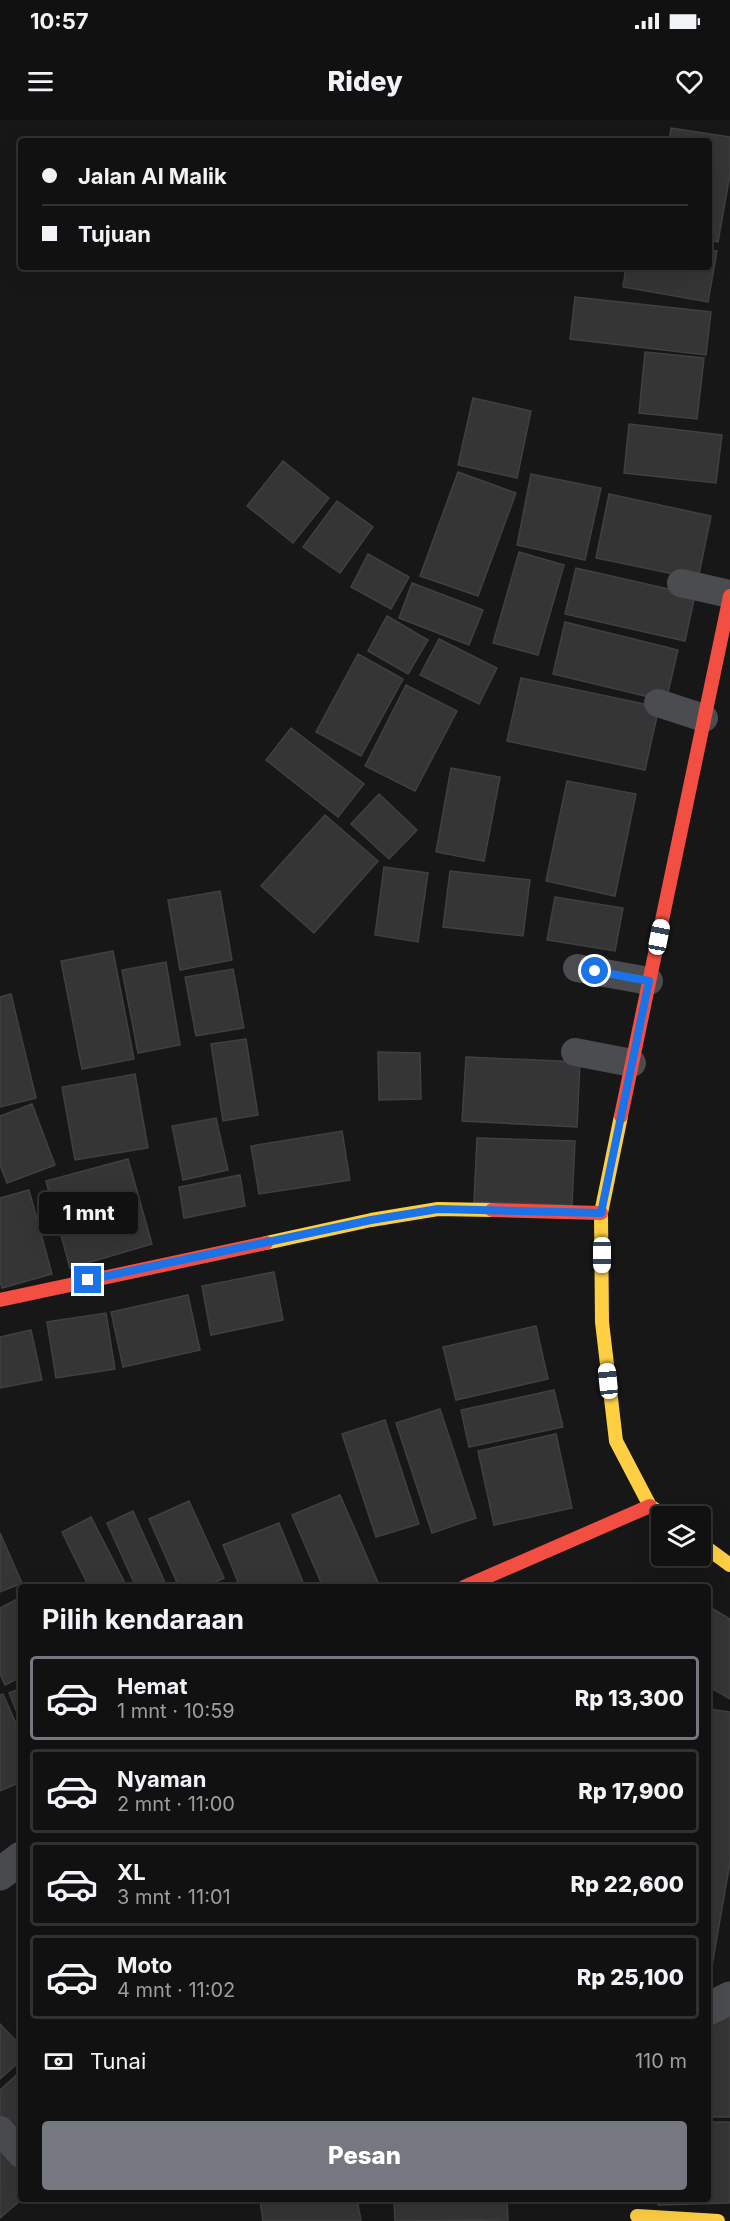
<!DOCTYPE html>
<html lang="id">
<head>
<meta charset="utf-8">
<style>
	body { margin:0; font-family:Inter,sans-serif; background:#1a1a1a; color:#f1f3f6; height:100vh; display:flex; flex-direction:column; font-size:22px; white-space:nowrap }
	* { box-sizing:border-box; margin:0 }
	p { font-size:20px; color:#9c9d9f }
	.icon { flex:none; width:33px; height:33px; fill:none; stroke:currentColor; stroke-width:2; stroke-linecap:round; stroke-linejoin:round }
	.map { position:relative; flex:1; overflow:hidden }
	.side { position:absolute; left:18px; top:1464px; width:693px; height:618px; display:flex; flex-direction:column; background:#111; border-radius:6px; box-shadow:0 6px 24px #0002,0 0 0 2px #303131 }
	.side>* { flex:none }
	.top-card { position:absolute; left:18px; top:18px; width:694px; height:132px; border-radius:6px; box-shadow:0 6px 24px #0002,0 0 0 2px #303131; display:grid; align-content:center; height:132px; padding:0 24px; background:#111 }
	.buttons { position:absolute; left:651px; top:1386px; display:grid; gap:12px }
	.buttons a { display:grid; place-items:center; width:60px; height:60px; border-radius:6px; background:#111; box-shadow:0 6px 24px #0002,0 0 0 2px #303131; font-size:30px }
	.end { position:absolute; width:27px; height:27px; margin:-14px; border:8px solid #1a73e8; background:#fff; box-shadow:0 0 0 3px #fff }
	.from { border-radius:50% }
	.bubble { position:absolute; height:42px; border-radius:6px; background:#111; box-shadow:0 6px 24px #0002,0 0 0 2px #303131; font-size:20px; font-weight:800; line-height:42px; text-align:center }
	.car { position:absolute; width:18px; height:36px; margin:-18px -9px; border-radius:8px; box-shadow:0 0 4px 2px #0007; background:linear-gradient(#fff 24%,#345 0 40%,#fff 0 76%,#345 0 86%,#fff 0) }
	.top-card b { display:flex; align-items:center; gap:21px; height:57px; font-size:22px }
	.top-card b+b { border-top:2px solid #303131 }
	.top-card i { width:15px; height:15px; background:#f1f3f6 }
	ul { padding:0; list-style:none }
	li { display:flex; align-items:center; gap:18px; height:84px; margin:0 12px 9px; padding:0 12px; border:3px solid #303131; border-radius:6px }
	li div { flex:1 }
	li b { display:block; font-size:22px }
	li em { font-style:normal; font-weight:800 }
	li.selected { border-color:#757880 }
	li>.icon { width:54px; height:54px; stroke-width:1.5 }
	h2 { padding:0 24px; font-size:27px; line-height:72px }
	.pay { display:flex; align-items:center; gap:15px; height:66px; padding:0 24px; font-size:22px }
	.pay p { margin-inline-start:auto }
	.button { display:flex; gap:12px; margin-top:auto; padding:12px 24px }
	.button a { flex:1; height:69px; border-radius:6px; background:#757880; color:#fff; font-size:24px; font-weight:800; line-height:69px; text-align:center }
	.status { display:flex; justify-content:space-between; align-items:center; height:42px; padding:0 30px; background:#111; direction:ltr }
	.status svg { height:16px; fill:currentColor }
	header { display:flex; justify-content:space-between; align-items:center; height:78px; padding:0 24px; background:#111; font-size:27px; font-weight:800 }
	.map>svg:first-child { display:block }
</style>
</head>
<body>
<div class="status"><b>10:57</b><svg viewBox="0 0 49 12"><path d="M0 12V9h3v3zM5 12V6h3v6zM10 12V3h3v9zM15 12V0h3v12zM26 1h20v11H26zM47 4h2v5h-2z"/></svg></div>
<header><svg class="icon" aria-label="menu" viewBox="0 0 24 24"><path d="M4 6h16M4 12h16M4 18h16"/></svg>Ridey<svg class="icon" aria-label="heart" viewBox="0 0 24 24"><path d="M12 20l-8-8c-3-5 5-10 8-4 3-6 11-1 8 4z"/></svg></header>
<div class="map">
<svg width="730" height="2101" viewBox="0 0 730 2101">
	<rect width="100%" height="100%" fill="#171717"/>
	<!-- building -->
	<path fill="#353536" stroke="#3f4043" stroke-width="1.5" d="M671,8l59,9v37l-12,68 -8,-2v-99h-41z
		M710,130l7,1 -9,51 -85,-15 3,-20h84z
		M575,177l136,15 -5,43 -136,-16z
		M645,232l59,6 -7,61 -58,-6z
		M473,278l58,13 -14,67 -59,-13z
		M629,304l93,11 -6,48 -92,-10z
		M283,341l46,37 -36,45 -46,-37z
		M458,352l58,21 -38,103 -58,-20z
		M531,354l70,14 -16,72 -68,-15z
		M609,374l102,22 -13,63 -102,-21z
		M337,381l36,26 -33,46 -37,-26z
		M519,432l45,13 -26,90 -45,-12z
		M368,434l41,23 -18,32 -40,-22z
		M576,448l119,27 -10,46 -120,-27z
		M412,463l71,27 -14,35 -70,-27z
		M387,496l41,24 -20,34 -40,-23z
		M565,502l113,28 -12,51 -113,-27z
		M439,519l58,29 -18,36 -59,-29z
		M358,534l45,25 -42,77 -45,-24z
		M521,558l138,29 -14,63 -138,-29z
		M406,565l51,26 -42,80 -50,-25z
		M291,608l73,56 -26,33 -72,-57z
		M451,648l49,9 -16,84 -48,-9z
		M567,661l69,13 -21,102 -69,-15z
		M379,674l38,36 -28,29 -38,-35z
		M325,695l53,46 -64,72 -53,-47z
		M384,747l44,6 -10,69 -43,-7z
		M450,751l80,9 -7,56 -80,-9z
		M220,771l12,69 -52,10 -12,-70z
		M555,777l68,11 -8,43 -68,-11z
		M113,831l21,108 -52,10 -21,-108z
		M166,842l14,83 -42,8 -16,-83z
		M233,849l11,59 -48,8 -11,-59z
		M11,874l25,104 -36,9v-110z
		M246,919l12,76 -35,6 -12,-77z
		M378,932l42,1 1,46 -42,1z
		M466,937l114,5 -3,65 -115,-6z
		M135,954l13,74 -73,12 -13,-73z
		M32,984l23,61 -48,18 -7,-18v-49z
		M216,998l12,52 -45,10 -11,-54z
		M342,1011l8,49 -91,14 -8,-48z
		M477,1018l98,3 -3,64 -98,-3z
		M128,1039l24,85 -82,24 -24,-87z
		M240,1055l5,31 -61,12 -5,-31z
		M29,1070l23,84 -50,14 -2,-7v-83z
		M274,1152l9,48 -72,15 -9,-49z
		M188,1175l12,55 -77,17 -12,-55z
		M106,1193l9,56 -59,9 -9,-56z
		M536,1206l12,53 -92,21 -13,-53z
		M31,1210l11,50 -42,8v-51z
		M554,1270l9,37 -94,20 -8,-37z
		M440,1289l36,109 -44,15 -36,-110z
		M385,1300l34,104 -43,13 -34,-103z
		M556,1314l16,74 -78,17 -16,-74z
		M340,1375l40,92h-57l-31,-72z
		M189,1381l35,77 -20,9h-25l-30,-68z
		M133,1391l34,76h-31l-29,-64z
		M91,1397l36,70h-38l-27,-55z
		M279,1403l26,64h-65l-17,-42z
		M0,1413l22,50 -22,9z
		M21,1477v80l-16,8 -5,-11v-66z
		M708,1486l22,13v80l-22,-13z
		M21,1568v34l-12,-29z
		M3,1574l18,41v47l-21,9v-96z
		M708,1589l22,3v150l-18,104 -4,-1z
		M708,1897h22v100h-22z
		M0,1904l21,22v14l-21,19z
		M21,1951v73l-21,-23v-31z
		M708,2002h22v81l-72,2v-6h50z
		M0,2023l21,24 1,32 -22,19z
		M270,2079h87l4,22h-98l-3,-20z
		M394,2079h113l1,21 -113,1z"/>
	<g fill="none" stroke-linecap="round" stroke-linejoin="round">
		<!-- lane -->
		<path stroke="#4b4c50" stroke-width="28" d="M681,463l49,11
			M658,583l46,15
			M577,848l72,13
			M575,932l57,11
			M0,2010l21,24"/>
		<!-- street -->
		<path stroke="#4b4c50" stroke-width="33" d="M0,1754l21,-16
			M708,1889l22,-11"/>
		<!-- slow -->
		<path stroke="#ffcf43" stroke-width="14" d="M621,996l-20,97 1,109 14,119 34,65 15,10
			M266,1123l105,-23 67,-11 54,1
			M700,1423l30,22
			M637,2096l81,5"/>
		<!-- jam -->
		<path stroke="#f24e42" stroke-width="14" d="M621,996l109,-520
			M492,1090l109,3
			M0,1180l266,-57
			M464,1467l186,-81"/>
	</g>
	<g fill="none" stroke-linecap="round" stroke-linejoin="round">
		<!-- route -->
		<path stroke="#1a73e8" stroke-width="8" d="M88,1160l283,-60 67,-11 163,4 48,-232 -54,-10"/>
	</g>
</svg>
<div class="buttons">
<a><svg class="icon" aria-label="layers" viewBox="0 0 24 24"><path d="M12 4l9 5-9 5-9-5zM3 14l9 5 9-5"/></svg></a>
</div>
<i class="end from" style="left:595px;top:851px"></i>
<i class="end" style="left:88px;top:1160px"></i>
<div class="bubble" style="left:39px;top:1072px;width:99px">1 mnt</div>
<i class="car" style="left:659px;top:817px;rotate:11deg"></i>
<i class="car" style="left:602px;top:1135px;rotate:180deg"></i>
<i class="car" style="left:608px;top:1261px;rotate:354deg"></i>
<div class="top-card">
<b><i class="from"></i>Jalan Al Malik</b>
<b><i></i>Tujuan</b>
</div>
<section class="side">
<h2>Pilih kendaraan</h2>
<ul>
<li class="selected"><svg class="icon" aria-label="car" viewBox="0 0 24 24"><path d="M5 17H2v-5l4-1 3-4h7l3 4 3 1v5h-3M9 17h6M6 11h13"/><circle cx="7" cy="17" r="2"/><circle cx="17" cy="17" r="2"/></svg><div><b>Hemat</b><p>1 mnt · 10:59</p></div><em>Rp 13,300</em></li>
<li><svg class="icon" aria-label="car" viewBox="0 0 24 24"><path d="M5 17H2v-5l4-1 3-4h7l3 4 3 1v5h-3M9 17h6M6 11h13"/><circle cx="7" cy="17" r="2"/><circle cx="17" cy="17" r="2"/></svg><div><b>Nyaman</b><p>2 mnt · 11:00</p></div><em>Rp 17,900</em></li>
<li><svg class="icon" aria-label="car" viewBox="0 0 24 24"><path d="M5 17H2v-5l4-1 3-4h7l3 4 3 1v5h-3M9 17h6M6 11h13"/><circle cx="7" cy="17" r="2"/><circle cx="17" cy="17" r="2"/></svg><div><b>XL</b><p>3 mnt · 11:01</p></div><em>Rp 22,600</em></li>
<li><svg class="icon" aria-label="car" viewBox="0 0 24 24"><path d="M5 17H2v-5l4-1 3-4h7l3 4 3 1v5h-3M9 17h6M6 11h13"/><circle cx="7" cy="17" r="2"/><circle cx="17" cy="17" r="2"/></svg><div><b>Moto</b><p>4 mnt · 11:02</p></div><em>Rp 25,100</em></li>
</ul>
<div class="pay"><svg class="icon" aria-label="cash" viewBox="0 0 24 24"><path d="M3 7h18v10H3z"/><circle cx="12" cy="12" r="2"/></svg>Tunai<p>110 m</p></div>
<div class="button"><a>Pesan</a></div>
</section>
</div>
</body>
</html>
